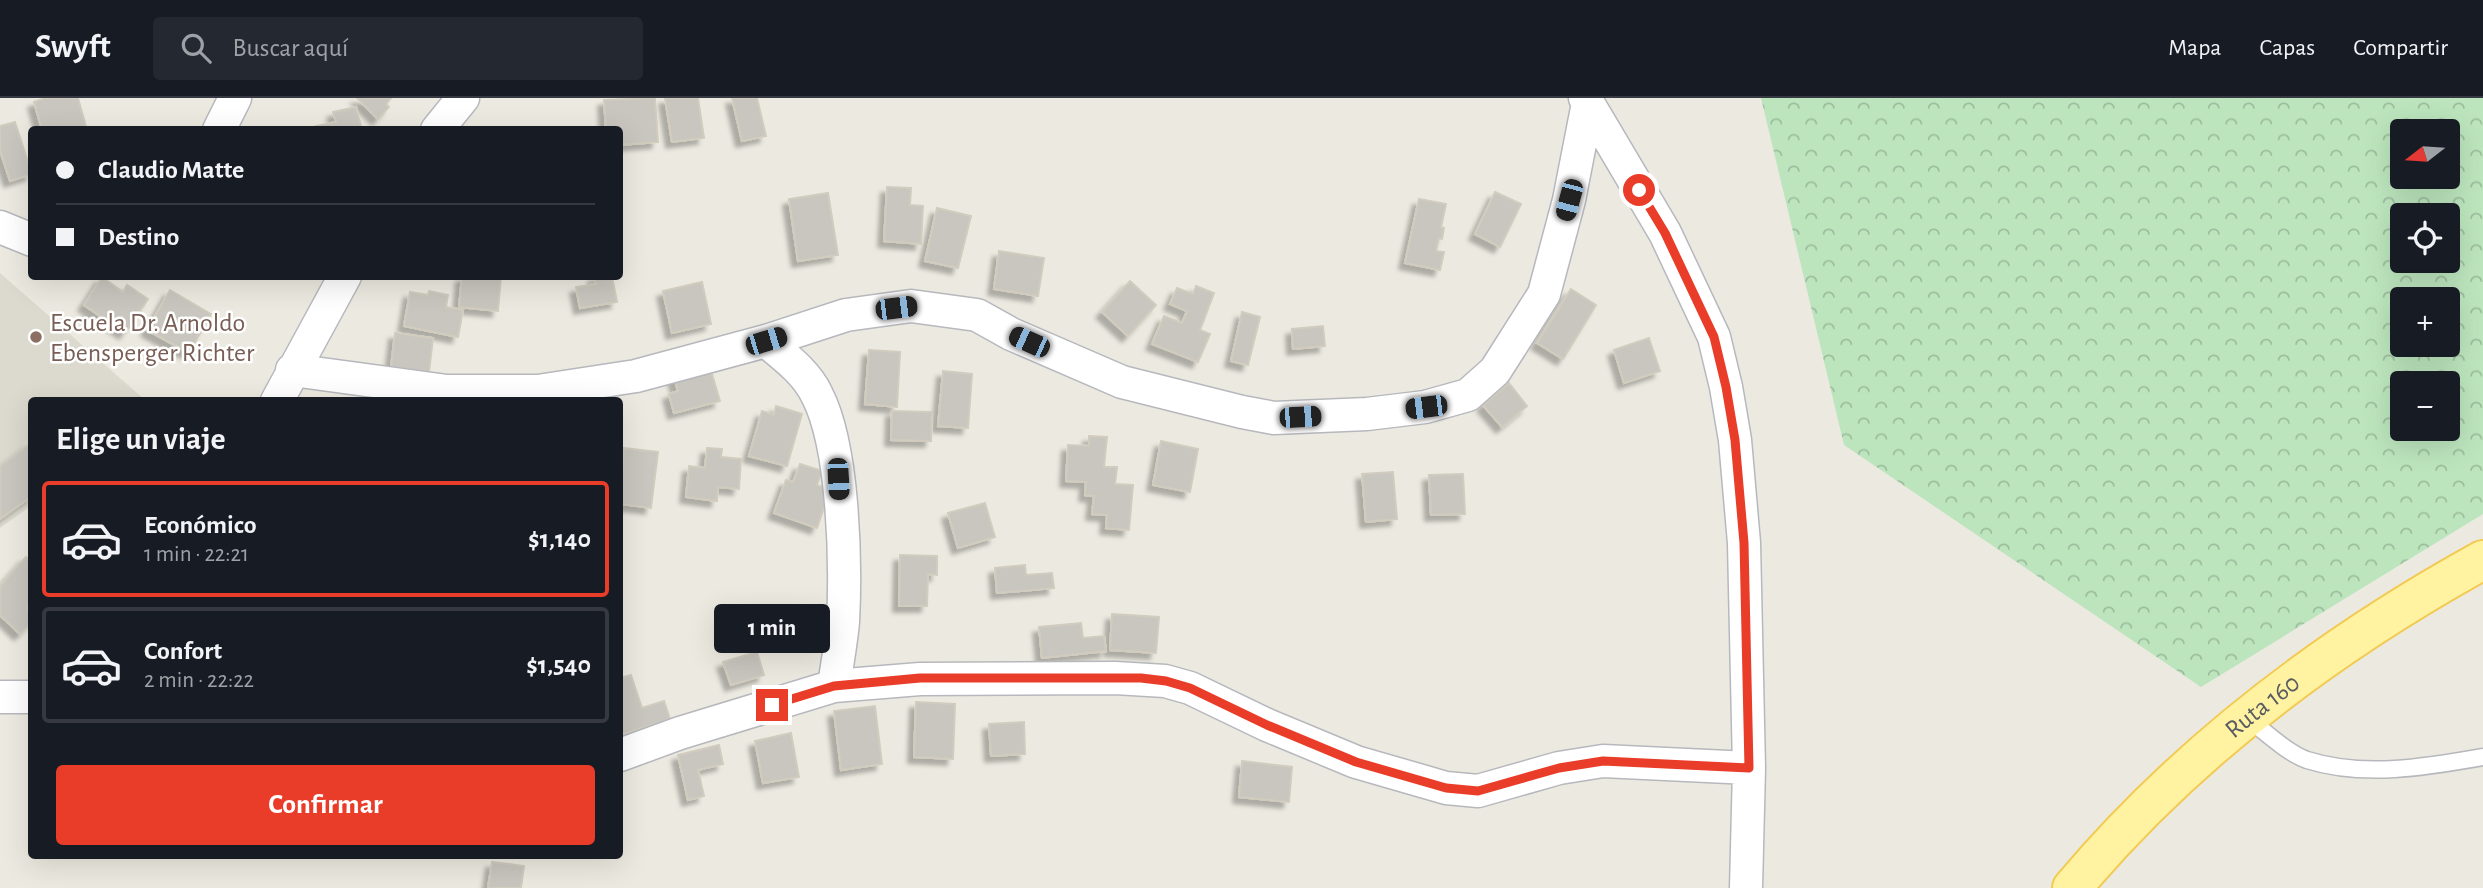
<!DOCTYPE html>
<html lang="es">
<head>
<meta charset="utf-8">
<style>
	body { margin:0; font-family:"Alegreya Sans",sans-serif; background:#242831; color:#f1f3f6; height:100vh; display:flex; flex-direction:column; font-size:26px; white-space:nowrap }
	* { box-sizing:border-box; margin:0 }
	p { font-size:23px; color:#9ea1a6 }
	.icon { flex:none; width:38px; height:38px; fill:none; stroke:currentColor; stroke-width:2; stroke-linecap:round; stroke-linejoin:round }
	.map { position:relative; flex:1; overflow:hidden }
	.side { position:absolute; left:28px; top:299px; width:595px; height:462px; display:flex; flex-direction:column; background:#171b24; border-radius:7px; box-shadow:0 7px 28px #0002 }
	.side>* { flex:none }
	.guide { position:absolute; left:28px; top:28px; width:595px; height:154px; border-radius:7px; box-shadow:0 7px 28px #0002; display:grid; align-content:center; height:154px; padding:0 28px; background:#171b24 }
	.needle { width:46px; rotate:253deg }
	.fabs { position:absolute; left:2390px; top:21px; display:grid; gap:14px }
	.fabs a { display:grid; place-items:center; width:70px; height:70px; border-radius:7px; background:#171b24; box-shadow:0 7px 28px #0002; font-size:35px }
	.end { position:absolute; width:32px; height:32px; margin:-16px; border:9px solid #ea3d29; background:#fff; box-shadow:0 0 0 4px #fff }
	.from { border-radius:50% }
	.bubble { position:absolute; height:49px; border-radius:7px; background:#171b24; box-shadow:0 7px 28px #0002; font-size:23px; font-weight:700; line-height:49px; text-align:center }
	.car { position:absolute; width:21px; height:42px; margin:-21px -10px; border-radius:9px; box-shadow:0 0 5px 2px #0007; background:linear-gradient(#222 24%,#8ab4d8 0 40%,#222 0 76%,#8ab4d8 0 86%,#222 0) }
	.guide b { display:flex; align-items:center; gap:24px; height:66px; font-size:26px }
	.guide b+b { border-top:2px solid #363941 }
	.guide i { width:18px; height:18px; background:#f1f3f6 }
	ul { padding:0; list-style:none }
	li { display:flex; align-items:center; gap:21px; height:116px; margin:0 14px 10px; padding:0 14px; border:4px solid #363941; border-radius:7px }
	li div { flex:1 }
	li b { display:block; font-size:26px }
	li em { font-style:normal; font-weight:700 }
	li.active { border-color:#ea3d29 }
	li>.icon { width:63px; height:63px; stroke-width:1.5 }
	h2 { padding:0 28px; font-size:32px; line-height:84px }
	.button { display:flex; gap:14px; margin-top:auto; padding:14px 28px }
	.button a { flex:1; height:80px; border-radius:7px; background:#ea3d29; color:#fff; font-size:28px; font-weight:700; line-height:80px; text-align:center }
	header { display:flex; align-items:center; gap:42px; box-sizing:border-box; height:98px; padding:0 35px; background:#171b24; border-bottom:2px solid #363941 }
	header strong { font-size:33px }
	nav { display:flex; gap:38px; margin-inline-start:auto; font-size:24px }
	.search { width:490px; height:63px; background:#242831; display:flex; align-items:center; gap:18px; box-sizing:border-box; padding:0 24px; border-radius:7px; color:#9ea1a6; font-size:26px }
	.map>svg:first-child { display:block }
</style>
</head>
<body>
<header>
<strong>Swyft</strong>
<div class="search"><svg class="icon" aria-label="search" viewBox="0 0 24 24"><circle cx="10" cy="10" r="6"/><path d="M15 15l6 6"/></svg>Buscar aquí</div>
<nav><a>Mapa</a><a>Capas</a><a>Compartir</a></nav>
</header>
<div class="map">
<svg width="2483" height="790" viewBox="0 0 2483 790">
	<defs>
		<pattern id="forest-crowns" width="20" height="18" patternUnits="userSpaceOnUse" patternTransform="scale(1.75)"><rect width="20" height="18" fill="#bce5bd"/><path d="M2 6a3 3 0 1 1 6 0M12 15a3 3 0 1 1 6 0" fill="none" stroke="#9cbd9d"/></pattern>
		<filter id="shadow"><feDropShadow dx="-6" dy="6" stdDeviation="2" flood-color="#0004"/></filter>
	</defs>
	<rect width="100%" height="100%" fill="#eceae0"/>
	<!-- education -->
	<path fill="#dcd9ce" d="M0,175l146,128h-114l-1,105 -31,22z"/>
	<!-- forest -->
	<path fill="url(#forest-crowns)" fill-rule="evenodd" d="M1761,0h722v416l-282,173 -357,-242zM2403,33h45v46h-45zM2403,117h45v46h-45zM2403,201h45v46h-45zM2403,285h45v46h-45z"/>
	<!-- building -->
	<path fill="#c9c6bf" stroke="#d1ccbe" stroke-width="2" filter="url(#shadow)" d="M46,0h32l9,32h-45l-8,-28z
		M357,0h34l-5,6 3,3 -11,12z
		M655,0l3,44 -38,3v-15h-14l-2,-30z
		M665,0h33l6,40 -32,4z
		M732,0h25l9,38 -24,5z
		M356,9l6,23h-45l-1,-4 20,-4 -3,-10z
		M15,24l17,52 -22,7 -10,-31v-24z
		M887,89l24,1 -1,17 13,1 -2,38 -37,-3z
		M1495,94l26,12 -21,43 -25,-13z
		M828,95l10,62 -40,6 -9,-62z
		M1419,101l27,5 -5,23 3,1 -2,11 -3,-1 -3,13 8,1 -4,18 -35,-7z
		M937,110l34,8 -13,52 -33,-7z
		M999,153l45,7 -6,38 -44,-7z
		M462,178h39l-3,35 -39,-4z
		M594,178h18l5,26 -37,6 -4,-21 20,-3z
		M102,179l21,15 4,-7 21,14 -23,34 -41,-28z
		M1130,183l26,24 -28,31 -26,-24z
		M702,184l9,42 -39,9 -9,-42z
		M1196,188l18,7 -14,37 10,4 -12,28 -46,-18 12,-28 18,7 5,-12 -17,-7 7,-16 16,6z
		M1571,191l25,16 -33,54 -26,-16z
		M170,192l41,24 -22,39 -42,-23z
		M429,193l19,4 -2,12 17,3 -5,27 -54,-11 6,-34 18,3z
		M1242,214l18,5 -12,48 -17,-4z
		M1323,228l2,20 -32,3 -1,-20z
		M395,235l38,5 -4,34 -38,-5z
		M1649,240l11,33 -36,12 -10,-33z
		M869,252l31,2 -3,55 -32,-3z
		M709,266l11,37 -46,12 -5,-19 9,-3 -5,-17z
		M943,273l29,3 -4,54 -30,-2z
		M1509,285l18,23 -25,21 -19,-22z
		M776,308l26,8 -15,52 -38,-10 13,-45 12,4z
		M892,313l40,1 -1,29 -40,-1z
		M1089,338l18,1 -3,30h13l-2,17 18,1 -4,45 -23,-2 1,-13 -15,-1 2,-18 -9,-1 1,-13 -20,-1 2,-36 21,1z
		M1161,343l37,8 -8,43 -37,-7z
		M30,346l2,52 -32,23v-53z
		M624,350l34,4 -7,56 -31,-4z
		M707,350l15,1 -1,8 20,2 -2,30 -21,-2 -1,14 -31,-4 3,-31 16,2z
		M800,366l22,7 -5,14 13,5 -13,38 -43,-15 12,-33 7,2z
		M1393,374l4,47 -31,3 -4,-48z
		M1463,376l2,40 -34,1 -2,-40z
		M985,405l10,34 -37,11 -10,-35z
		M900,457l37,1v19l-9,-1 -1,32h-28z
		M26,459l6,5v42l-5,4 5,4v10l-12,12 -20,-19v-29z
		M1025,467l1,10 26,-2 2,15 -57,5 -2,-25z
		M1112,516l47,3 -3,36 -46,-3z
		M1081,525l2,15 21,-2 2,15 -64,7 -3,-31z
		M757,554l7,23 -33,10 -8,-23z
		M631,577l11,33 22,-7 6,18 -50,16v-57z
		M916,604l39,2 -2,55 -39,-2z
		M875,608l7,58 -41,6 -7,-59z
		M1024,624l1,32 -34,2 -2,-32z
		M791,635l8,44 -36,6 -8,-42z
		M719,647l4,19 -25,6 6,26 -16,4 -10,-45z
		M1242,663l50,6 -3,35 -50,-5z
		M492,764l32,4 -3,22h-33z"/>
	<g fill="none" stroke-linecap="round" stroke-linejoin="round">
		<!-- service casing -->
		<g stroke="#b6b8bd" stroke-width="19">
			<path id="service" d="M2246,619c17,13 41,36 61,43 57,18 119,7 176,-3"/>
		</g>
		<!-- minor casing -->
		<g stroke="#b6b8bd" stroke-width="35">
			<path id="minor" d="M1585,0l80,135 49,104 12,50 9,53 9,103 5,225 -3,120
				M219,32l16,-32
				M437,32l26,-32
				M0,129l32,13
				M292,272l155,21h91l98,-15 130,-35 80,-26 65,-9 66,9 34,19 111,48 120,30 32,6 93,-4 58,-7 43,-12 27,-24 49,-77 25,-94 19,-97
				M277,303l68,-125
				M834,588l86,-7 195,-1 50,3 25,7 77,37 89,37 90,26 32,3 81,-23 44,-7 146,7
				M0,599h32
				M620,657l60,-22 154,-47c3,-21 7,-43 9,-64 3,-59 1,-175 -26,-227 -11,-23 -32,-38 -51,-54"/>
		</g>
		<!-- primary casing -->
		<g stroke="#f2ca53" stroke-width="42">
			<g id="primary">
				<path id="s1" d="M2072,790c115,-137 255,-242 411,-328"/>
			</g>
		</g>
		<!-- service -->
		<use href="#service" stroke="#fff" stroke-width="16"/>
		<!-- minor -->
		<use href="#minor" stroke="#fff" stroke-width="32"/>
		<!-- primary -->
		<use href="#primary" stroke="#fff3a2" stroke-width="38"/>
	</g>
	<g fill="none" stroke-linecap="round" stroke-linejoin="round">
		<!-- route -->
		<path stroke="#ea3d29" stroke-width="9" d="M772,607l62,-19 86,-8h221l25,3 24,7 77,37 89,37 90,26 32,3 81,-23 44,-7 146,7 -5,-225 -9,-103 -9,-53 -12,-50 -49,-104 -26,-43"/>
	</g>
	<!-- markers -->
	<circle fill="#8d6e63" stroke="#fff" stroke-width="2.5" cx="36" cy="239" r="7"/>
	<g text-anchor="middle" stroke-width="5" stroke-linejoin="round" paint-order="stroke">
		<!-- education labels -->
		<g font-size="26" fill="#785e54" stroke="#fff" text-anchor="start">
			<text x="50" y="233">Escuela Dr. Arnoldo<tspan x="50" dy="30">Ebensperger Richter</tspan></text>
		</g>
		<!-- street labels -->
		<g font-size="26" fill="#595c61" stroke="#fff">
			<text dy="9" stroke="none"><textPath href="#s1" startOffset="264">Ruta 160</textPath></text>
		</g>
	</g>
</svg>
<div class="fabs">
<a><svg class="needle" viewBox="-14 -14 28 28"><path d="M0-13l5 13h-10z" fill="#e53935"/><path d="M0 13l5-13h-10z" fill="#9ea1a6"/></svg></a>
<a><svg class="icon" aria-label="locate" viewBox="0 0 24 24"><circle cx="12" cy="12" r="6"/><path d="M12 2v4M12 18v4M2 12h4M18 12h4"/></svg></a>
<a>+</a>
<a>−</a>
</div>
<i class="end from" style="left:1639px;top:92px"></i>
<i class="end" style="left:772px;top:607px"></i>
<div class="bubble" style="left:714px;top:506px;width:116px">1 min</div>
<i class="car" style="left:1569px;top:102px;rotate:195deg"></i>
<i class="car" style="left:896px;top:210px;rotate:83deg"></i>
<i class="car" style="left:766px;top:243px;rotate:73deg"></i>
<i class="car" style="left:1029px;top:244px;rotate:294deg"></i>
<i class="car" style="left:1426px;top:309px;rotate:263deg"></i>
<i class="car" style="left:1300px;top:319px;rotate:87deg"></i>
<i class="car" style="left:838px;top:381px;rotate:177deg"></i>
<div class="guide">
<b><i class="from"></i>Claudio Matte</b>
<b><i></i>Destino</b>
</div>
<section class="side">
<h2>Elige un viaje</h2>
<ul>
<li class="active"><svg class="icon" aria-label="car" viewBox="0 0 24 24"><path d="M5 17H2v-5l4-1 3-4h7l3 4 3 1v5h-3M9 17h6M6 11h13"/><circle cx="7" cy="17" r="2"/><circle cx="17" cy="17" r="2"/></svg><div><b>Económico</b><p>1 min · 22:21</p></div><em>$1,140</em></li>
<li><svg class="icon" aria-label="car" viewBox="0 0 24 24"><path d="M5 17H2v-5l4-1 3-4h7l3 4 3 1v5h-3M9 17h6M6 11h13"/><circle cx="7" cy="17" r="2"/><circle cx="17" cy="17" r="2"/></svg><div><b>Confort</b><p>2 min · 22:22</p></div><em>$1,540</em></li>
</ul>
<div class="button"><a>Confirmar</a></div>
</section>
</div>
</body>
</html>
